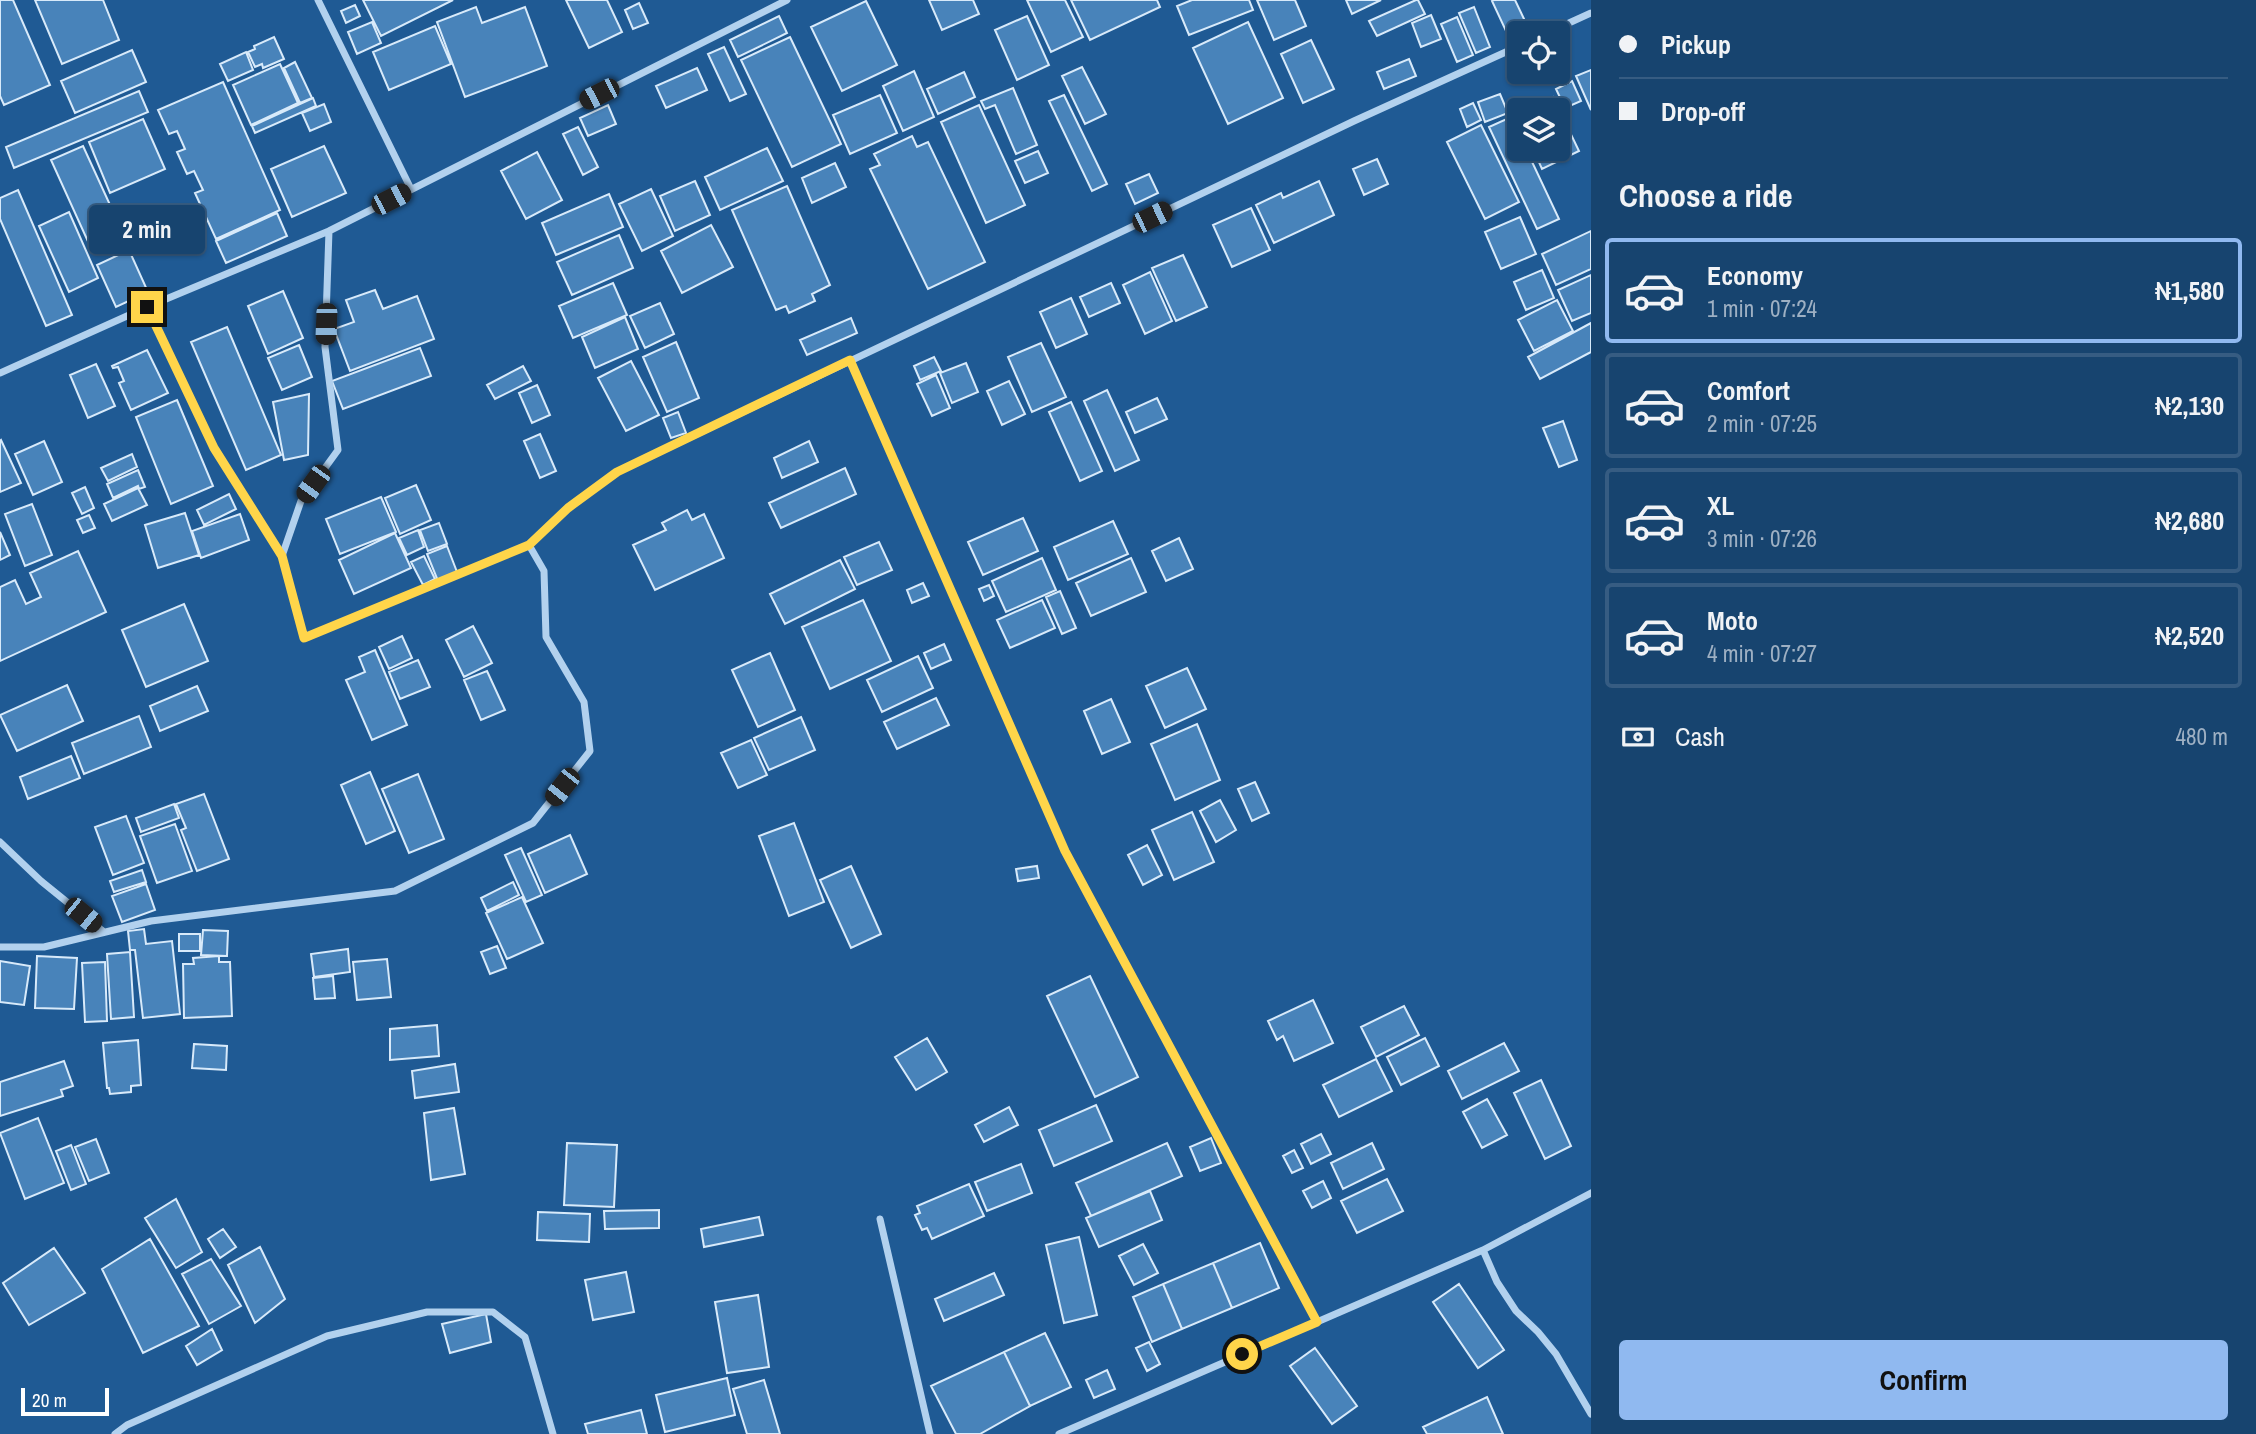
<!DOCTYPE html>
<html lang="en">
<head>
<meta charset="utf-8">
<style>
	body { margin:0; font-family:"Archivo Narrow",sans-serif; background:#244e77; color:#f1f3f6; height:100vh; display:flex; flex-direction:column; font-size:26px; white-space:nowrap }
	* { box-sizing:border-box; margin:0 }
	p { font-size:23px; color:#9eb0c3 }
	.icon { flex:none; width:38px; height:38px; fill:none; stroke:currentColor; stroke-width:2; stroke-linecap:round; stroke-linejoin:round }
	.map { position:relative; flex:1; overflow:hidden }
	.details { display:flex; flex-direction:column; background:#17446f; width:665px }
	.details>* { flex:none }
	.hud { display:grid; align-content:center; height:154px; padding:0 28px; background:#17446f }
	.tools { position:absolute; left:1507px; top:21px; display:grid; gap:14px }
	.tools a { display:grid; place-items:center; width:63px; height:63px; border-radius:7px; background:#17446f; box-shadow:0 2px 5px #0004,0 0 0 2px #365c82; font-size:35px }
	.scale { position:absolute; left:21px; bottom:18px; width:88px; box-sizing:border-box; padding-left:7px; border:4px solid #fff; border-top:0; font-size:19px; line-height:24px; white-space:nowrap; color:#fff; -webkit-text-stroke:5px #1f5a94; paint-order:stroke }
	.end { position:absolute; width:32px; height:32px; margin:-16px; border:9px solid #ffd54a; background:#111; box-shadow:0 0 0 4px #111 }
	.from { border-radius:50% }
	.bubble { position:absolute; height:49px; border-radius:7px; background:#17446f; box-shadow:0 2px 5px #0004,0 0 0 2px #365c82; font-size:23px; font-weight:700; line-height:49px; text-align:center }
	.car { position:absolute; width:21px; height:42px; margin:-21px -10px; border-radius:9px; box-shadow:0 0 5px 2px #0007; background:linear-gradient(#222 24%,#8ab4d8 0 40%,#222 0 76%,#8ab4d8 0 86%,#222 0) }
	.hud b { display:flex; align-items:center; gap:24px; height:66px; font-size:26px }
	.hud b+b { border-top:2px solid #365c82 }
	.hud i { width:18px; height:18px; background:#f1f3f6 }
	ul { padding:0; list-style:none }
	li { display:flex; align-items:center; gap:21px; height:105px; margin:0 14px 10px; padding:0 14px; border:4px solid #365c82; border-radius:7px }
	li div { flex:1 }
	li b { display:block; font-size:26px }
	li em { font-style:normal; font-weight:700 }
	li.current { border-color:#90b9f0 }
	li>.icon { width:63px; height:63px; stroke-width:1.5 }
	h2 { padding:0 28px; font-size:32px; line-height:84px }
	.pay { display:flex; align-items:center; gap:18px; height:77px; padding:0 28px; font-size:26px }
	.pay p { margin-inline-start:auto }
	.button { display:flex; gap:14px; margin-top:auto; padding:14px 28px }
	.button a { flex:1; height:80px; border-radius:7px; background:#90b9f0; color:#111; font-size:28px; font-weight:700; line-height:80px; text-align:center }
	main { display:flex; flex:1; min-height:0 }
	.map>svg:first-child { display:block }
</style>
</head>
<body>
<main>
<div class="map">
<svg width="1591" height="1434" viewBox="0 0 1591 1434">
	<rect width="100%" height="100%" fill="#1f5a94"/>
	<!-- building -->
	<path fill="#4883ba" stroke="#d8eafa" stroke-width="2" d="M0,0h13l37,85 -46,20 -4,-9z
		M35,0h68l16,40 -57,24z
		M363,0h90l-72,36z
		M566,0h41l15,32 -33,16z
		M929,0h44l6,14 -37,16z
		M1027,0h38l18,37 -32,15z
		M1071,0h86l3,7 -70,33z
		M1192,0h57l4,10 -64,25 -12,-29z
		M1257,0h38l11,26 -32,14z
		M1346,0h35l-29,14z
		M1416,0h2l7,14 -48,22 -8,-15z
		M1494,0h21l10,21 -19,10 -14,-30z
		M866,1l31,64 -55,26 -31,-64z
		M639,3l9,20 -15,6 -8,-19z
		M355,5l5,11 -14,7 -5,-12z
		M476,7l6,16 43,-16 22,59 -82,31 -28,-75z
		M1474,7l16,40 -14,6 -17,-40z
		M1431,15l10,24 -20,8 -9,-24z
		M779,16l8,17 -49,24 -8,-17z
		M1027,16l22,49 -32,15 -22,-50z
		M1457,17l16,38 -16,7 -16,-38z
		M372,22l9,21 -24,11 -9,-22z
		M1248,22l35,76 -55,26 -35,-76z
		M435,26l16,38 -62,26 -16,-38z
		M274,37l10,22 -21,9 -1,-4 -7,3 -7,-15 7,-3 -1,-3z
		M790,37l51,107 -49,23 -51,-107z
		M1311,40l23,49 -31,14 -22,-49z
		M724,47l22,47 -16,7 -22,-47z
		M132,50l14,32 -71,31 -14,-32z
		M246,52l7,18 -25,11 -8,-17z
		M1409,59l7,17 -32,13 -7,-17z
		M295,62l17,36 -12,5 -16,-35z
		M280,64l18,39 -47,22 -18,-40z
		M1082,67l24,47 -21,10 -23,-48z
		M697,68l10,22 -41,18 -10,-22z
		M1591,70v40l-15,-34z
		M914,71l20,46 -31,14 -20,-45z
		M964,72l11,25 -37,17 -11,-25z
		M1572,81l9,20 -16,7 -9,-19z
		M223,82l57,128 -64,29 -21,-46 8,-3 -9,-19 -7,3 -10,-22 8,-3 -8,-18 -8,3 -11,-24z
		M1013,88l24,57 -21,9 -21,-49 -10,4 -4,-8z
		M139,91l9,21 -134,56 -8,-21z
		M1500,94l8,19 -23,9 -7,-20z
		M880,95l17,38 -47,21 -17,-39z
		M1064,95l43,89 -15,7 -43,-90z
		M1553,97l26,54 -37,18 -9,-20h25v-39h-34z
		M313,98l3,8 -61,27 -3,-7z
		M1473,103l8,17 -14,7 -7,-18z
		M324,104l7,18 -21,9 -8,-18z
		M608,105l8,19 -28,12 -8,-18z
		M979,105l46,100 -39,18 -45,-101z
		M1511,117l8,17v15h7l33,70 -22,10 -48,-102z
		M143,119l22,50 -55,24 -21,-51z
		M1481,125l38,77 -34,17 -38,-77z
		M578,127l20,40 -15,8 -20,-41z
		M912,136l5,11 11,-5 57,120 -57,27 -58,-120 10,-4 -6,-11z
		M83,146l39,85 -32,15 -39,-86z
		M324,146l22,47 -54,24 -21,-48z
		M767,148l16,33 -63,29 -15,-33z
		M1038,151l10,22 -23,10 -10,-22z
		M537,152l25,48 -36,19 -25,-48z
		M1377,159l11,25 -24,11 -11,-26z
		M835,163l11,24 -34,16 -10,-25z
		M1149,174l9,19 -23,11 -9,-20z
		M695,181l15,34 -35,16 -15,-35z
		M1319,181l15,34 -60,28 -18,-38 25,-12 2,5z
		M787,186l43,99 -18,9 3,7 -26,12 -3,-7 -10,4 -44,-100z
		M651,189l22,47 -31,15 -23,-47z
		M18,190l54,125 -26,11 -46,-107v-21z
		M609,194l14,33 -67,28 -14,-32z
		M1251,208l19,42 -38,17 -19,-42z
		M69,212l29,66 -29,14 -30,-66z
		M277,213l10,23 -61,27 -10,-22z
		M1520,217l16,37 -35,15 -16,-37z
		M711,225l22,42 -51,26 -21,-42z
		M1591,231v38l-35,16 -14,-31z
		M619,235l14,33 -61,27 -15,-33z
		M129,250l19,42 -32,15 -19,-42z
		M1183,255l24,52 -31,14 -24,-53z
		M1542,270l12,28 -28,12 -12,-28z
		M1150,272l22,49 -27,13 -22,-49z
		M1591,275v38l-19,8 -14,-31z
		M613,283l14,32 -54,23 -14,-32z
		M1111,283l9,20 -31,14 -9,-20z
		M375,290l8,19 34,-13 17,43 -84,32 -16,-42 20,-7 -8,-22z
		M283,291l20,47 -35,16 -20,-48z
		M1071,298l16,36 -31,14 -16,-36z
		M1557,300l16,31 -39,20 -16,-31z
		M660,303l14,31 -29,14 -15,-32z
		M625,317l13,32 -43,19 -13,-31z
		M851,318l6,15 -50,22 -7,-15z
		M1591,323v29l-51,27 -12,-22z
		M227,327l54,128 -35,15 -55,-128z
		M676,342l23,56 -32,14 -24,-55z
		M1041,343l25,54 -34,15 -24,-55z
		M299,345l13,32 -30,13 -14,-32z
		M420,348l11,28 -88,33 -11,-28z
		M147,350l21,43 -37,17 -12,-27 5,-2 -6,-14 -5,1 -1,-2z
		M934,357l7,14 -21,9 -6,-14z
		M631,361l28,54 -33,16 -28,-53z
		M966,363l12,29 -26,11 -12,-30z
		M96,364l19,42 -27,12 -18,-43z
		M523,366l8,15 -36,18 -8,-14z
		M936,375l14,33 -18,8 -15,-32z
		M1009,381l16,33 -23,11 -15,-34z
		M537,385l13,30 -18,8 -13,-30z
		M1107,390l32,70 -24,11 -31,-70z
		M309,394l-1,61 -24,5 -11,-58z
		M1157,398l10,21 -32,14 -9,-21z
		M177,400l36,86 -42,18 -35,-87z
		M1071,402l31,69 -22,10 -31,-69z
		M678,412l8,21 -15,5 -8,-20z
		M1563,421l14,39 -18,7 -16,-39z
		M540,434l16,37 -16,7 -16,-37z
		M1,440l20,43 -21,9v-51z
		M44,441l18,41 -29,13 -18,-41z
		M809,441l9,21 -36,16 -8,-20z
		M132,454l5,13 -29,14 -7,-13z
		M845,468l11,26 -75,34 -12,-25z
		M138,470l7,17 -6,2 -1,-3 -25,12 -6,-14z
		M416,485l15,35 -31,14 -15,-36z
		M85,487l9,21 -12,6 -10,-21z
		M138,488l9,17 -35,16 -8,-17z
		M229,494l7,15 -32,16 -7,-15z
		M381,497l15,35 -56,22 -14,-35z
		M32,504l20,51 -27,11 -20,-52z
		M687,510l5,10 12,-6 20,44 -69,32 -22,-45 33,-15 -4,-7z
		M185,513l14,42 -41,13 -13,-43z
		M240,514l9,26 -48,18 -9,-27z
		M89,515l6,13 -12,5 -6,-13z
		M1023,518l15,33 -55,24 -15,-33z
		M1113,521l15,33 -60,26 -14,-33z
		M439,523l8,21 -19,7 -8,-21z
		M418,530l6,17 -17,8 -8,-17z
		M0,532l10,23 -10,5z
		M395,533l16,35 -57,26 -15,-34z
		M1179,538l14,31 -27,12 -14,-30z
		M879,542l13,28 -35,15 -13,-28z
		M447,546l10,26 -19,9 -11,-27z
		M78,551l28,61 -106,49v-74l15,-7 11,24 15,-7 -11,-24z
		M424,556l11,23 -12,6 -12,-23z
		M1042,558l14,32 -50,22 -14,-31z
		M1131,558l15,34 -55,24 -15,-33z
		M840,560l15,29 -70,35 -15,-30z
		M923,583l6,13 -17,7 -5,-13z
		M989,585l5,11 -10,5 -5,-12z
		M1060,591l16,37 -14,6 -16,-37z
		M863,600l28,61 -61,28 -28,-62z
		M1042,600l13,28 -45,20 -13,-28z
		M184,604l24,57 -62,26 -24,-57z
		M473,626l19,37 -28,14 -18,-37z
		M402,636l10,22 -23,11 -10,-22z
		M944,644l7,16 -20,9 -7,-16z
		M375,650l32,75 -35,15 -26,-60 19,-8 -6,-15z
		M770,653l25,57 -37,17 -26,-57z
		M918,656l15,32 -51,24 -15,-32z
		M418,660l12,27 -30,12 -11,-27z
		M1187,668l19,41 -41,19 -19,-42z
		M487,671l18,39 -24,10 -17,-40z
		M67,685l16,36 -66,30 -17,-36z
		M197,686l11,25 -48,20 -10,-25z
		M936,698l13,27 -52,24 -13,-27z
		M1111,699l19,43 -28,12 -18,-43z
		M139,716l12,31 -67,27 -12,-31z
		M801,717l14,33 -46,20 -15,-32z
		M1197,724l23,56 -45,20 -24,-56z
		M751,740l16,35 -29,13 -17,-35z
		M71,756l9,22 -52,21 -8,-22z
		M370,772l25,59 -29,13 -25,-59z
		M418,774l26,65 -35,14 -27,-64z
		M1255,782l14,31 -17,8 -14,-32z
		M204,794l25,65 -32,12 -16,-41 5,-2 -10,-24z
		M1220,800l16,30 -20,12 -16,-31z
		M174,804l5,14 -38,14 -5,-14z
		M1192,812l22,50 -40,18 -22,-50z
		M126,816l18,47 -31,12 -18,-48z
		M794,823l30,79 -35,14 -30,-80z
		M175,824l17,47 -35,12 -17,-47z
		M570,835l17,39 -42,19 -17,-39z
		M1147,845l15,30 -19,10 -15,-30z
		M521,848l21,47 -16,7 -21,-47z
		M851,866l30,68 -30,14 -31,-68z
		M1037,866l2,12 -21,3 -2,-12z
		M142,870l4,12 -32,10 -4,-11z
		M513,882l6,13 -32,16 -6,-13z
		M146,884l9,26 -33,12 -10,-26z
		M522,897l21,46 -36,16 -21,-46z
		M144,929l2,15 26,-3 8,73 -37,4 -8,-68h-5l-2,-19z
		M203,930l25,1 -1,25 -26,-1z
		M179,934h21v17h-21z
		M497,946l9,22 -16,6 -9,-22z
		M348,949l2,23 -36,5 -3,-23z
		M130,952l4,65 -23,2 -4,-65z
		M37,956l40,2 -3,51 -39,-1z
		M219,956v6h11l2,54 -48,2 -1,-54h11l-1,-6z
		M387,959l4,38 -34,3 -4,-38z
		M0,961l30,5 -6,39 -24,-3z
		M105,962l2,59 -22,1 -3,-59z
		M333,976l2,22 -20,1 -2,-21z
		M1090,976l48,101 -43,20 -48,-101z
		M1313,1000l20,43 -39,18 -11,-25 -6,4 -9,-19z
		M1404,1006l15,29 -43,22 -15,-30z
		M437,1025l2,31 -49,4v-31z
		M927,1038l20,34 -31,18 -21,-33z
		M1425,1038l14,28 -38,19 -14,-28z
		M138,1040l3,45 -10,1v6l-21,2 -1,-6h-2l-4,-45z
		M1504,1043l15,28 -57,28 -14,-28z
		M194,1044l33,2 -1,24 -34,-2z
		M1376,1059l16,32 -53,26 -16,-32z
		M64,1061l9,25 -12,4 2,6 -63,20v-34z
		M455,1064l4,28 -44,6 -3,-27z
		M1541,1080l30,66 -26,13 -31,-66z
		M1487,1099l20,36 -25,13 -19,-36z
		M1096,1105l16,36 -58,25 -15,-36z
		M1009,1107l9,18 -34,17 -9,-17z
		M454,1108l11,66 -34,6 -7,-67z
		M38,1118l26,65 -39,16 -25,-66z
		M1321,1134l10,20 -20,10 -10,-20z
		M1211,1138l10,25 -21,8 -10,-24z
		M96,1139l13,34 -20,8 -14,-34z
		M567,1143l50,2 -3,62 -50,-2z
		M1167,1143l15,33 -91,40 -15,-33z
		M1372,1143l12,26 -41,20 -12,-26z
		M71,1145l15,39 -15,6 -15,-39z
		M1294,1150l9,18 -11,5 -9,-17z
		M1021,1164l11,29 -45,18 -12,-29z
		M1387,1179l16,32 -46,22 -16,-32z
		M1323,1181l8,17 -19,10 -9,-17z
		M969,1184l15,32 -52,23 -5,-11 -5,2 -7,-15 5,-2 -3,-7z
		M1150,1191l12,29 -63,27 -13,-29z
		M176,1199l26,53 -26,16 -31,-50z
		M659,1210v18l-54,1 -1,-18z
		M538,1212l52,2 -1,28 -52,-2z
		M759,1217l4,18 -59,12 -3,-18z
		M223,1229l13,18 -16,11 -12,-19z
		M1079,1237l18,78 -33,8 -18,-78z
		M150,1239l49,87 -56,27 -41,-84z
		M1260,1243l19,45 -47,20 -19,-45z
		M1143,1244l15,29 -24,12 -15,-29z
		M260,1247l25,52 -30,24 -27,-58z
		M54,1248l31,45 -56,32 -26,-42z
		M211,1259l30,47 -32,18 -27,-50z
		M1213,1263l19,45 -50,21 -19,-45z
		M626,1272l8,40 -41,8 -8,-40z
		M994,1273l10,22 -60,26 -9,-22z
		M1163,1284l19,45 -30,13 -19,-45z
		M1459,1284l45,66 -26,18 -45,-66z
		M758,1295l11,72 -42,6 -12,-71z
		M486,1314l5,28 -41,11 -8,-29z
		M212,1329l10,21 -25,15 -11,-19z
		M1045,1333l26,54 -41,19 -26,-54z
		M1149,1342l11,22 -13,7 -11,-23z
		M1315,1348l42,58 -25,18 -42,-58z
		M1004,1352l26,54 -50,28h-24l-25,-48z
		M1107,1370l8,19 -21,9 -8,-18z
		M727,1378l8,37 -70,17 -9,-37z
		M764,1380l16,54h-33l-14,-45z
		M1487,1397l16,37h-76l-4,-7z
		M641,1410l6,24h-59l-3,-10z"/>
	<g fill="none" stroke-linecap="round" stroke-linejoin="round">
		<!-- street -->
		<path stroke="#b2d1ee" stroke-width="7" d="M318,0l93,189
			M1547,33l44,-20
			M147,307l67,141 68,108 22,82 225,-93 39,-37 49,-36 737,-351 165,-75
			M850,360l215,491 252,471
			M0,373l147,-66 182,-76 458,-231
			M282,556l19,-55 37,-51 -13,-103 4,-116
			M0,842l41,39 63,51
			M0,947h44l107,-26 244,-30 138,-68 57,-72 -6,-49 -38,-65 -2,-66 -15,-26
			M880,1219l50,215
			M1483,1250l14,32 19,29 22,21 18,22 35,60
			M115,1434l12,-9 200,-89 100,-24h66l32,25 28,97
			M1059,1434l424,-184 108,-57"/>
	</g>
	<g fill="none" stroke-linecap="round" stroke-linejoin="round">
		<!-- route -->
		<path stroke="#ffd54a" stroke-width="9" d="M147,307l67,141 68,108 22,82 225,-93 39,-37 49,-36 233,-112 215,491 252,471 -75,32"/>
	</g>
</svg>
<div class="tools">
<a><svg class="icon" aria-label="locate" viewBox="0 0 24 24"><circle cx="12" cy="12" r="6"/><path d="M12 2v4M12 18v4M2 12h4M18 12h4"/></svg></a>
<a><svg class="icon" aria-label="layers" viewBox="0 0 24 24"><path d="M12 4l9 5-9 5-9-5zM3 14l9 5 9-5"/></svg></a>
</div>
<div class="scale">20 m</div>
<i class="end from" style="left:1242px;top:1354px"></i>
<i class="end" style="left:147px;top:307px"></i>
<div class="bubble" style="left:89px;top:205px;width:116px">2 min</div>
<i class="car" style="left:599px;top:94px;rotate:243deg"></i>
<i class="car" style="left:391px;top:199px;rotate:63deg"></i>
<i class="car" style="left:1152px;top:217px;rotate:64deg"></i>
<i class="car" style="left:326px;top:324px;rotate:182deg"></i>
<i class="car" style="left:313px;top:484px;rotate:216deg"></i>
<i class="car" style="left:562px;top:787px;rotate:218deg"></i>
<i class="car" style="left:83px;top:915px;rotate:129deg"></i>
</div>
<section class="details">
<div class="hud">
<b><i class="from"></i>Pickup</b>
<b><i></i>Drop-off</b>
</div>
<h2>Choose a ride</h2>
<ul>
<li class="current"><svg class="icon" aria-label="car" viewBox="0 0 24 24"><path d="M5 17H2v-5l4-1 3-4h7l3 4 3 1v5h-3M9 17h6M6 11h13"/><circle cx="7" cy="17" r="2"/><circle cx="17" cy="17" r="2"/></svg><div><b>Economy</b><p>1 min · 07:24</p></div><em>₦1,580</em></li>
<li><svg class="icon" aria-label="car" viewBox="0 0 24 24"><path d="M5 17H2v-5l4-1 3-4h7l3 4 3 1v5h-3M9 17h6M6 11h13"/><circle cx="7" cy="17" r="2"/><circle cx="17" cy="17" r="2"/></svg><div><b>Comfort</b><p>2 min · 07:25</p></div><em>₦2,130</em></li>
<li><svg class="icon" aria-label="car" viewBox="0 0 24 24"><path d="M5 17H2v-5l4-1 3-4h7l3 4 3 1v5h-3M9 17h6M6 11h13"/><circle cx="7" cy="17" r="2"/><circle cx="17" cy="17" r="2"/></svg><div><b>XL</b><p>3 min · 07:26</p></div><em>₦2,680</em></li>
<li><svg class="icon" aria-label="car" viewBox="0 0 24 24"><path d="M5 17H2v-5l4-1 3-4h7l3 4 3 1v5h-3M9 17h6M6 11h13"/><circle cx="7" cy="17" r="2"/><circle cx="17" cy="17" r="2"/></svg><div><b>Moto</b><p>4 min · 07:27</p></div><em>₦2,520</em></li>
</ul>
<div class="pay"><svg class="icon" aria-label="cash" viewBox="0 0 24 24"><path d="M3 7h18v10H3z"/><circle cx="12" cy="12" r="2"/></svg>Cash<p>480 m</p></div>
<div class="button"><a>Confirm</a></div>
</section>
</main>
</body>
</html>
